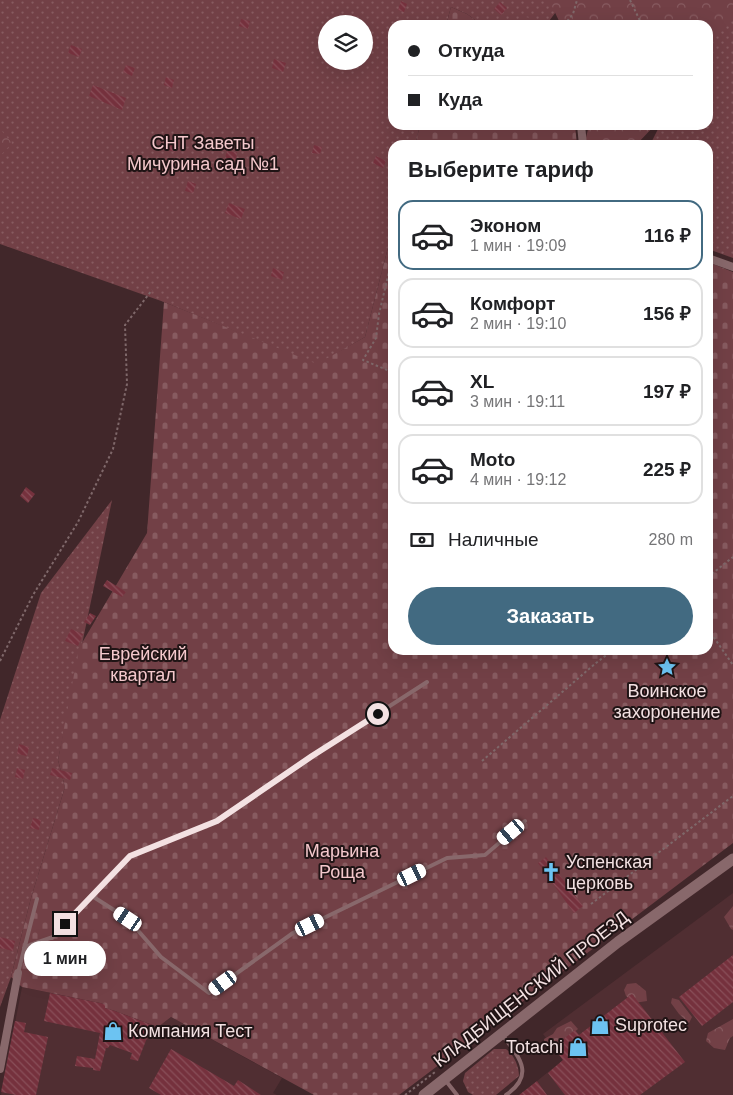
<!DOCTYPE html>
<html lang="ru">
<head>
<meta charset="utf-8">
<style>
	body { margin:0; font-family:Arial,sans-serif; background:#f2f2f2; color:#202124; height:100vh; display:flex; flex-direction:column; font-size:19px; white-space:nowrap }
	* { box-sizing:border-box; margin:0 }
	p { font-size:16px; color:#757577 }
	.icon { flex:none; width:28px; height:28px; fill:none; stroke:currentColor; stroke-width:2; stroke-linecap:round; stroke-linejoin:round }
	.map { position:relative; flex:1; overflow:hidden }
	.sheet { position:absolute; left:388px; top:140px; width:325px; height:515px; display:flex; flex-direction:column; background:#fff; border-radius:15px; box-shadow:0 5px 20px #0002 }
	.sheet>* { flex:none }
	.banner { position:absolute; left:388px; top:20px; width:325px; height:110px; border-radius:15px; box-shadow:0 5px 20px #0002; display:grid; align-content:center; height:110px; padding:0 20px; background:#fff }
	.controls { position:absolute; left:318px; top:15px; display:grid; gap:10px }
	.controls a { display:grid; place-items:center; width:55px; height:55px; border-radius:50%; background:#fff; box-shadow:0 5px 20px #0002; font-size:25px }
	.end { position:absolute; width:22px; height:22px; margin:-11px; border:6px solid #f3e1e2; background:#111; box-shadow:0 0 0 2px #111 }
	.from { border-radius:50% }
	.bubble { position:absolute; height:35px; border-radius:18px; background:#fff; box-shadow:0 5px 20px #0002; font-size:16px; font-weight:700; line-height:35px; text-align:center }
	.car { position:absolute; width:15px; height:30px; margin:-15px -8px; border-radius:6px; box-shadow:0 0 4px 1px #0007; background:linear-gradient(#fff 24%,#345 0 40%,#fff 0 76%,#345 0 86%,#fff 0) }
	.banner b { display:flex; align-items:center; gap:18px; height:48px; font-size:19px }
	.banner b+b { border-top:1px solid #e0e0e0 }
	.banner i { width:12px; height:12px; background:#202124 }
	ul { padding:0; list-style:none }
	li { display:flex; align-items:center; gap:15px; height:70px; margin:0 10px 8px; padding:0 10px; border:2px solid #e0e0e0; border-radius:15px }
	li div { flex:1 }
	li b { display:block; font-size:19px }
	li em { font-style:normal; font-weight:700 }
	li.selected { border-color:#426a81 }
	li>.icon { width:45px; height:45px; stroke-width:1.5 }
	h2 { padding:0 20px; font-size:22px; line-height:60px }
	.pay { display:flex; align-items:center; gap:12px; height:55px; padding:0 20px; font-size:19px }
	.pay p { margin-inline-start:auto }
	.button { display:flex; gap:10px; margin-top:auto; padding:10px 20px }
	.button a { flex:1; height:58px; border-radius:30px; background:#426a81; color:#fff; font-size:20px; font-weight:700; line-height:58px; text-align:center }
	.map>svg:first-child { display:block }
</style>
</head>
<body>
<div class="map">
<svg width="733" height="1095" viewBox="0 0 733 1095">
	<defs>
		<pattern id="grass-dots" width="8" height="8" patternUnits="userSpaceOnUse" patternTransform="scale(1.25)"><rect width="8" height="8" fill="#724046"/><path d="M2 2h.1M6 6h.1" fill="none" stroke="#875b60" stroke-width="1.8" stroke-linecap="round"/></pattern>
		<pattern id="forest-crowns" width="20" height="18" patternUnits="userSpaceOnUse" patternTransform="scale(1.25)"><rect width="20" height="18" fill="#724046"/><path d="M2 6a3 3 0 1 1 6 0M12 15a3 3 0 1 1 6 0" fill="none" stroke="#875b60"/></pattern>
		<pattern id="cemetery-stones" width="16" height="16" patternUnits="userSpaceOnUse" patternTransform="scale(1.25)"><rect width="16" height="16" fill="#724046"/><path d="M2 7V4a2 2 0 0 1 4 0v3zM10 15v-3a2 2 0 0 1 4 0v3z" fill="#875b60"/></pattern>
		<pattern id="building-back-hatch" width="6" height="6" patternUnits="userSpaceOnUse" patternTransform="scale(1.25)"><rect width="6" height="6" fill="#75313d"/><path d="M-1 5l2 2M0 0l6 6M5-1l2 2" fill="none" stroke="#894f59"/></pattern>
	</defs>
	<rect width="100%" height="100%" fill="#41272a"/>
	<!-- built -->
	<path fill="#502e32" d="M733,893v202h-186l-10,-14 26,-21 -20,-26z
		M22,987l83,17v4l10,3 43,16 13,-10 111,61 -9,15 4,2h-276z"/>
	<!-- grass -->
	<path fill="url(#grass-dots)" fill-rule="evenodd" d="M0,0h565l-19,25h-64l-15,-11 -16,-7 -5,18h-54v100h28l-5,20h-23v87l-27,105 -48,28 -153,-63 -164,-58zM326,24h38v37h-38z
		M733,8v250l-25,-9v-104h-58l10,-20h48v-81z
		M112,500l-54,260 7,27 -34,111 -20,79 -11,30v-287l41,-127z
		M494,1049h12c8,6 13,17 13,27l-23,19h-23l-5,-3 -5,-11 2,-8z"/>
	<!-- forest -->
	<path fill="url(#forest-crowns)" d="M547,0h186v15l-25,30v-20h-153l4,-4 -8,-17z
		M525,17l10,2 4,6h-18v-1z
		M589,125h66l-18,19 1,1h-51l-2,-3z
		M0,129l12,14 -12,13z
		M733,906v24l-2,-1 -7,-12z
		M636,983l10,8 1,10 -13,2 -8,-7 -2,-6 3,-6z
		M672,998l7,2 13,17 -3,6 -10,-9 -8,-11z
		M733,1019v17l-3,2 -5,12 -11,-2 -8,-7 2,-8z
		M571,1021l7,8 -26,22 -7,-6 -1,-6 9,-5 4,-6z"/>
	<!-- cemetery -->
	<path fill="url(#cemetery-stones)" d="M451,7l16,7 15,11h-36z
		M420,125h155l2,20h-162z
		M392,232v418h316v-388l25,10v571l-334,252h-85l-143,-78 -13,10 -43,-16 -10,-3v-4l-83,-17 -11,-10 20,-79 34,-111 -7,-27 21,-112 68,-115 17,-231 153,62 48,-27z"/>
	<!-- building -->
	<path fill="url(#building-back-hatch)" d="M401,1l6,3 -3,8 -6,-2z
		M500,2l7,6 -6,7 -7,-6z
		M241,19l9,2 -2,8 -9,-3z
		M71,45l11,4 -3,8 -11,-4z
		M274,59l12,4 -3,9 -11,-4z
		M126,65l9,3 -3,8 -9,-4z
		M166,77l8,3 -2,8 -8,-3z
		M93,85l33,13 -4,12 -33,-14z
		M170,143l7,2 -2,7 -7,-2z
		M314,145l8,2 -2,7 -8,-1z
		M227,151l10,1 -1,8 -11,-2z
		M376,156l10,5 -3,7 -10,-5z
		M188,181l8,3 -3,9 -8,-2z
		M229,203l16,6 -4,10 -16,-6z
		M273,268l11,4 -2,8 -11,-4z
		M26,487l9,7 -7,9 -8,-7z
		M107,580l19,12 -4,5 -19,-11z
		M90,613l6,3 -6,9 -6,-3z
		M71,629l12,5 -5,12 -13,-5z
		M19,744l10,3 -2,9 -10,-2z
		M17,768l8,2 -2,9 -8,-2z
		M52,768l20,5 -2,7 -20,-5z
		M33,818l8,2 -2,10 -9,-2z
		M546,857l37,49 -9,7 -36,-50z
		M0,937l15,4 -2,10 -13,-3z
		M733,955v47l-31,24 -23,-29z
		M50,993l55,11v4l10,3 37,14 -14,36 -8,-2 2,-6 -22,-8 -2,3h-2l-6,23 -7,-1v-2l-18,-2 2,-10 18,3 5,-26 -56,-12z
		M632,994l53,68 -45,33h-75l-17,-22 15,-13 -10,-13 22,-17 4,5z
		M15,1021l11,2 -2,9 24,5 -12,58h-20l-15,-3z
		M171,1049l63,37 4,-6 23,15h-100l-12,-7z
		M537,1081l10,14h-28z"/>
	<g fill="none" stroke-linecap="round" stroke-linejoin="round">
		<!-- path -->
		<path stroke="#7f686a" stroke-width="2" stroke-dasharray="2.5 2.5" stroke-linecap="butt" d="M630,0l12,25
			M564,25l9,-11 4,-14
			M392,259l-13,55 -3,24 -13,22 29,12
			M708,577l25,-20
			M708,629l25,36
			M0,661l33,-66 45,-73 35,-73 14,-65 -2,-59 27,-35
			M482,761l114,-98 17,-13
			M591,904l142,-108
			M405,1095l30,-23"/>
		<!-- lane -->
		<path stroke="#88686b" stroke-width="4" d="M91,897l39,-41 87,-35 95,-65 115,-74
			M52,938l40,-42 36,23 33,38 48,36 84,-60 154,-75 38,-3 40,-34
			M24,948l6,-3 23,-8
			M18,973l19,-74
			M503,1036c17,22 32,39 3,59
			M446,1081l11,14"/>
		<!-- street -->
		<path stroke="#88686b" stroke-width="8" d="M581,125l2,20
			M708,258l25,9
			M0,1069l18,-96"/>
		<!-- secondary -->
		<path stroke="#88686b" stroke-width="11" d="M424,1095l194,-153 115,-83"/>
	</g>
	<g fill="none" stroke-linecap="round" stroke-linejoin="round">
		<!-- route -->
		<path stroke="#f3e1e2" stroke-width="6" d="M65,924l65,-68 87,-35 95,-65 66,-42"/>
	</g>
	<!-- icons -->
	<defs>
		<g id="sight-bare" transform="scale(1.5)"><path d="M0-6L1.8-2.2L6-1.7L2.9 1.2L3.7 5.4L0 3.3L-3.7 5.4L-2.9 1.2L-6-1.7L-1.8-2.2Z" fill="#6cc3f2" stroke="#201415" stroke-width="2.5" paint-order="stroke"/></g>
		<g id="church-bare" transform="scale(1.5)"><path d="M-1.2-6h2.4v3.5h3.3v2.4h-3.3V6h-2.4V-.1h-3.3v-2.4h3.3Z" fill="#6cc3f2" stroke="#201415" stroke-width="2.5" paint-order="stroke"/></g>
		<g id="shop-bare" transform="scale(1.5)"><path d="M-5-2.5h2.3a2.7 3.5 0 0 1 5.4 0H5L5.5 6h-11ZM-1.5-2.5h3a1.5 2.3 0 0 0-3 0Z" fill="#6cc3f2" stroke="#201415" stroke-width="2.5" paint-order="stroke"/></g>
	</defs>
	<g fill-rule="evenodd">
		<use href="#sight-bare" x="667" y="667"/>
		<use href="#church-bare" x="551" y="872"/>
		<use href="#shop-bare" x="600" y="1025"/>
		<use href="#shop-bare" x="113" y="1031"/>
		<use href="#shop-bare" x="578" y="1047"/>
	</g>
	<g text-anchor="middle" stroke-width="4" stroke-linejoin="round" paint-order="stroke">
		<!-- park labels -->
		<g font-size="18" fill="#f4c8cc" stroke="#201415">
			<text x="203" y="149">СНТ Заветы<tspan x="203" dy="21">Мичурина сад №1</tspan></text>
			<text x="143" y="660">Еврейский<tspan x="143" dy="21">квартал</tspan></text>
			<text x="342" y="857">Марьина<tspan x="342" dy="21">Роща</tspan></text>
		</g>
		<!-- poi labels -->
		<g font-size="18" fill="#f3e1e2" stroke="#201415" text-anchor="start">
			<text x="667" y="697" text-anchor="middle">Воинское<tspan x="667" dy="21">захоронение</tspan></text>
			<text x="566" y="868">Успенская<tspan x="566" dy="21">церковь</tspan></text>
			<text x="615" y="1031">Suprotec</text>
			<text x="128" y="1037">Компания Тест</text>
			<text x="563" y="1053" text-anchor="end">Totachi</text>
		</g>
		<!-- street labels -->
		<g font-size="18" fill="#f3e1e2" stroke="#201415">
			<text transform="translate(531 989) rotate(-38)" y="6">КЛАДБИЩЕНСКИЙ ПРОЕЗД</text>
		</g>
	</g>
</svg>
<div class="controls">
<a><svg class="icon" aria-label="layers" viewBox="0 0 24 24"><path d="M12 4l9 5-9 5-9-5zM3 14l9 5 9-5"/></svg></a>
</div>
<i class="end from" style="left:378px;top:714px"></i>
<i class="end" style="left:65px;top:924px"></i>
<div class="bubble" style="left:24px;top:941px;width:82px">1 мин</div>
<i class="car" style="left:511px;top:832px;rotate:230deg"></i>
<i class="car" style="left:412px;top:875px;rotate:64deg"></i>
<i class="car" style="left:128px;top:919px;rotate:304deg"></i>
<i class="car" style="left:310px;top:925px;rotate:64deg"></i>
<i class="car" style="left:223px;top:983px;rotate:234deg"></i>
<div class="banner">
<b><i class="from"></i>Откуда</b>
<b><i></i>Куда</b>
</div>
<section class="sheet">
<h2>Выберите тариф</h2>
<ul>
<li class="selected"><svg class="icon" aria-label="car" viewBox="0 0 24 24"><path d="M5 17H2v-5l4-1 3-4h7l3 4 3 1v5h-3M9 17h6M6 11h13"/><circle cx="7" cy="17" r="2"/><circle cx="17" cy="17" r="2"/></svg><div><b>Эконом</b><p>1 мин · 19:09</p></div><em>116 ₽</em></li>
<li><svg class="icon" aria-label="car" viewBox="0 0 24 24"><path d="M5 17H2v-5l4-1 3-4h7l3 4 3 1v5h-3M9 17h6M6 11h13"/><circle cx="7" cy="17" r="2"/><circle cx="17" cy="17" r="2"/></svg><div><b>Комфорт</b><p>2 мин · 19:10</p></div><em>156 ₽</em></li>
<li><svg class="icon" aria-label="car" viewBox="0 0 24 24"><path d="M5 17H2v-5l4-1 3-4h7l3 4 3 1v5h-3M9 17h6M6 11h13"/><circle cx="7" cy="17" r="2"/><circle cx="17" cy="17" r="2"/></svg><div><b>XL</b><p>3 мин · 19:11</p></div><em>197 ₽</em></li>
<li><svg class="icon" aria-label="car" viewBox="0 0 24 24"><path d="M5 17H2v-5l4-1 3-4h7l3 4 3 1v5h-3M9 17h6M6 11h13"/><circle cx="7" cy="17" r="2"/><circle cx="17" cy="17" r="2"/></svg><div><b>Moto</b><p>4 мин · 19:12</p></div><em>225 ₽</em></li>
</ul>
<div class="pay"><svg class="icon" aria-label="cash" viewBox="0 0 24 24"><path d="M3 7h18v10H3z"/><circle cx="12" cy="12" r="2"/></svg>Наличные<p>280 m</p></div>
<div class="button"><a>Заказать</a></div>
</section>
</div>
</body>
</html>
